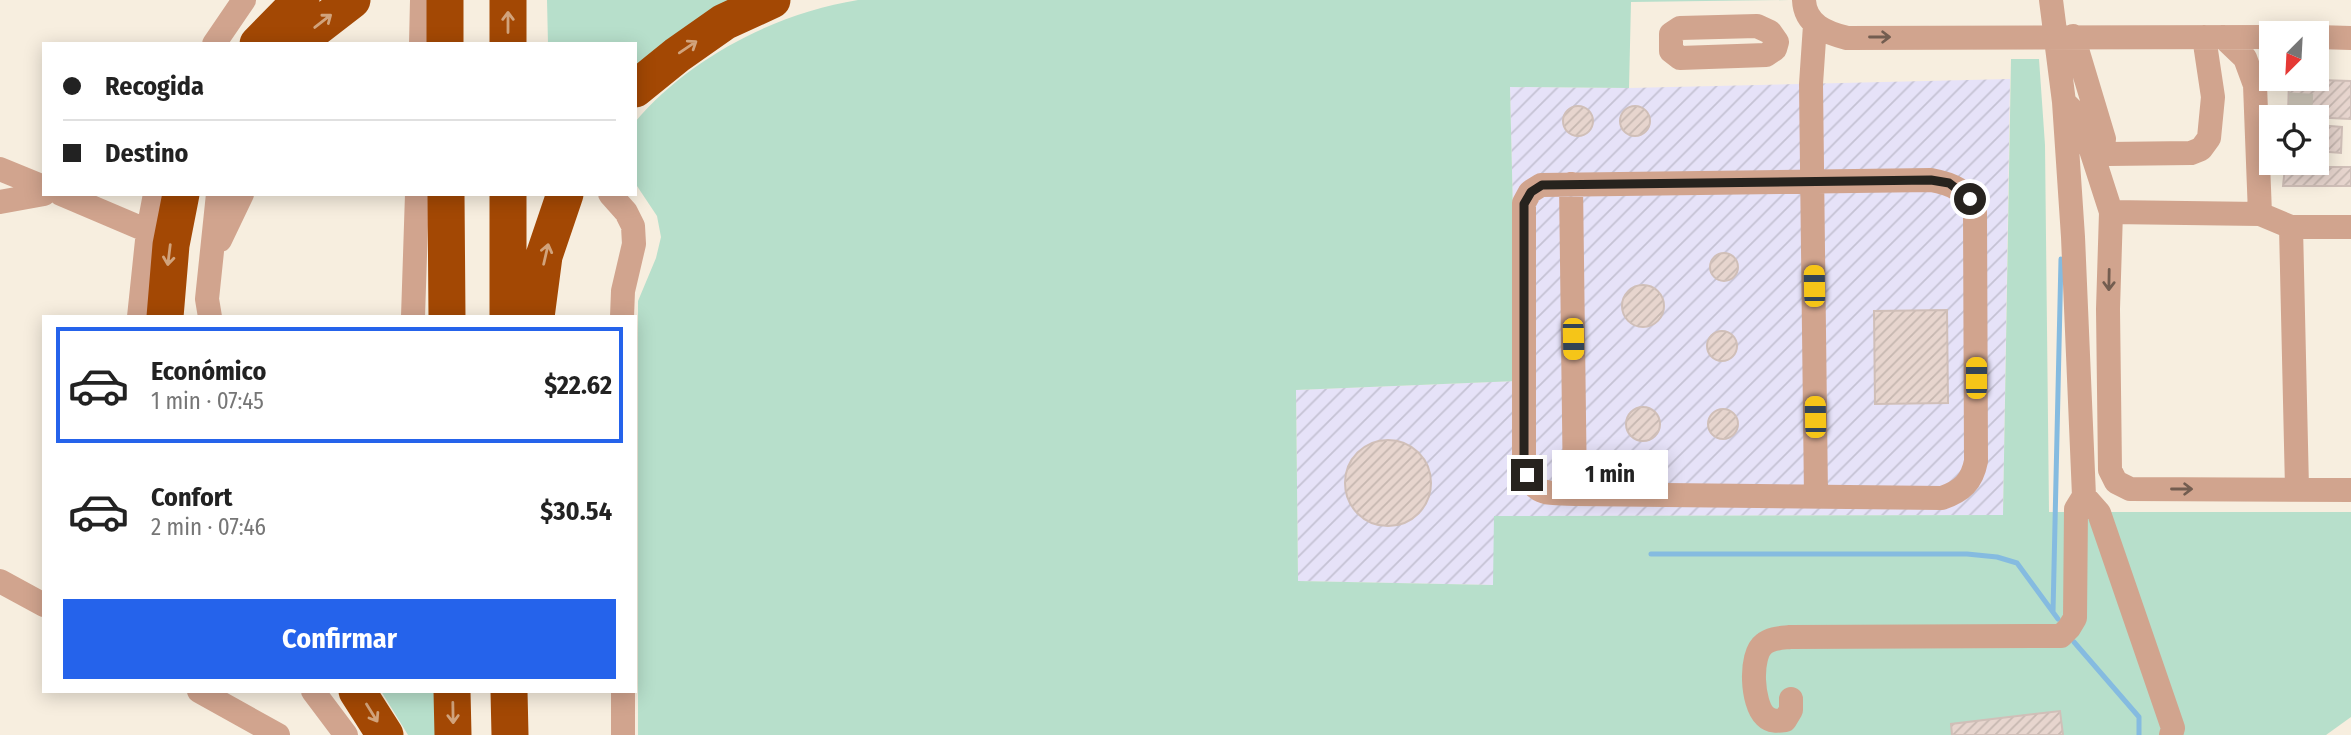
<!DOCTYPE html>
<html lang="es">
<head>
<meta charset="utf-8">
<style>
	body { margin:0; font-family:"Fira Sans Condensed",sans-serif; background:#f6f6f6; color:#222; height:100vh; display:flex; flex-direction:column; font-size:26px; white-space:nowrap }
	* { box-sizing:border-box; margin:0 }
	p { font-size:23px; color:#767676 }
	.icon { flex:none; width:38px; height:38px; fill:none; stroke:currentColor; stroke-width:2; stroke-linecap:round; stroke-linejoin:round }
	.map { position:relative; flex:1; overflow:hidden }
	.side { position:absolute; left:42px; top:315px; width:595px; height:378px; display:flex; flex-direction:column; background:#fff; border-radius:0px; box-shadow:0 4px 18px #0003 }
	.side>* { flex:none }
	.guide { position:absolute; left:42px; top:42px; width:595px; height:154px; border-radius:0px; box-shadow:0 4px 18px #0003; display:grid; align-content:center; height:154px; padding:0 21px; background:#fff }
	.needle { width:46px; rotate:204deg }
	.fabs { position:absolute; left:2259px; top:21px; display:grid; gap:14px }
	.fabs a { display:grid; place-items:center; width:70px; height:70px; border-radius:0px; background:#fff; box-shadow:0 4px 18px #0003; font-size:35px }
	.end { position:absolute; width:32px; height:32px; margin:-16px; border:9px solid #27231e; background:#fff; box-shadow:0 0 0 4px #fff }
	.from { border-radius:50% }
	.bubble { position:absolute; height:49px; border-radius:0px; background:#fff; box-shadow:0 4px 18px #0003; font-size:23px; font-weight:700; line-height:49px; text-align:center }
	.car { position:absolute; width:21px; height:42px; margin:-21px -10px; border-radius:9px; box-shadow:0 0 5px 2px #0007; background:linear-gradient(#f5c518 24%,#345 0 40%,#f5c518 0 76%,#345 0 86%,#f5c518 0) }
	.guide b { display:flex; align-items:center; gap:24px; height:66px; font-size:26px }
	.guide b+b { border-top:2px solid #e0e0e0 }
	.guide i { width:18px; height:18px; background:#222 }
	ul { padding:12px 0 0; list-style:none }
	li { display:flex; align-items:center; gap:21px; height:116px; margin:0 14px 10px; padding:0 7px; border:4px solid transparent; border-radius:0px }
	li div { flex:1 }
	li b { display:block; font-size:26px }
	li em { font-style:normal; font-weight:700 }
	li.selected { border-color:#2563eb }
	li>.icon { width:63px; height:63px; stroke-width:1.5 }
	.primary-button { display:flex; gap:14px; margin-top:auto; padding:14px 21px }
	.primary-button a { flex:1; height:80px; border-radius:0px; background:#2563eb; color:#fff; font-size:28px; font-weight:700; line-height:80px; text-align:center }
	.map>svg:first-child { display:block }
</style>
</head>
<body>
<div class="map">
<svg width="2351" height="735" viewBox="0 0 2351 735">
	<defs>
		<pattern id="industrial-furrows" width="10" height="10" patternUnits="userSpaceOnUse" patternTransform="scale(1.75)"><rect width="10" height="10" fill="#e6e2f8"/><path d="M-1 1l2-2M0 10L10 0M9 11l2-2" fill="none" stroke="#c5c2d4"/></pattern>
		<pattern id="building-hatch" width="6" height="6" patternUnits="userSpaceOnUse" patternTransform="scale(1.75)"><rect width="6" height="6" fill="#e7d5ce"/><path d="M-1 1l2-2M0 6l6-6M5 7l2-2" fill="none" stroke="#c6b7b0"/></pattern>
	</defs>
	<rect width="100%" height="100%" fill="#f7eedf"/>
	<!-- industrial -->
	<path fill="url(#industrial-furrows)" d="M2010,79l-7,436 -508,1 -1,69 -196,-4 -2,-191 221,-9 -7,-294 119,1z"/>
	<!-- grass -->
	<path fill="#b7dfcb" d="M547,0h197l-109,73v-29h-87z
		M858,0h931l-158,2 -2,86 -119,-1 7,294 -221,9 2,191 195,4 1,-69 509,-1 8,-456h28l6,86 4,367h302v205l-25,18h-1688v-434l18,-43 5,-21 -4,-21 -22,-33v-61c54,-64 141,-109 223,-122z
		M381,691h56l1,44h-30z"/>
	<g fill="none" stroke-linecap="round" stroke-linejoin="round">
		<!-- stream -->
		<path stroke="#85bbe0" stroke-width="5" d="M1651,554h316l30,3 20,6 41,56
			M2053,612l8,-353
			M2074,642l65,75v18"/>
	</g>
	<!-- building -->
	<path fill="url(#building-hatch)" stroke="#d0bfb8" stroke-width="2" d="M2289,79l62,2v38l-63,-3z
		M1620 121a15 15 0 1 1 30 0a15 15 0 1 1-30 0Z
		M1563 121a15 15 0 1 1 30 0a15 15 0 1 1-30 0Z
		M2317,125l25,2 -1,26 -24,-2z
		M2285,167h66v19h-68z
		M1710 267a14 14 0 1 1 28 0a14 14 0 1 1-28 0Z
		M1622 306a21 21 0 1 1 42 0a21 21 0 1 1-42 0Z
		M1947,310l1,93 -73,1 -1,-93z
		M1707 346a15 15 0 1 1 30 0a15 15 0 1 1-30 0Z
		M1626 424a17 17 0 1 1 34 0a17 17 0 1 1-34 0Z
		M1708 424a15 15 0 1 1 30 0a15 15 0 1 1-30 0Z
		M1345 483a43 43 0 1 1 86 0a43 43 0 1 1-86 0Z
		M2060,711l3,24h-111l-1,-11z"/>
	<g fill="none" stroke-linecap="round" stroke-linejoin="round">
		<!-- minor-tunnel -->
		<path stroke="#cdc5b8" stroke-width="24" stroke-dasharray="24 12" stroke-linecap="butt" d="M2300,117l2,-38"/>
		<!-- minor -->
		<path stroke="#d1a48e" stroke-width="24" d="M1804,0c1,25 23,33 43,38l425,-1
			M1815,25l-4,59 5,412
			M1757,26l13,6 7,10 -2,7 -9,6 -86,3 -9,-7v-17l9,-6z
			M2073,36l31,103
			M2223,37l22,21 10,27 5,129
			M2317,37l34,1
			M214,44l30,-44
			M421,44l1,-44
			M2064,102l17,17 30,93 -3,97 2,161 6,12 14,7 221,1
			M2108,154l83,-1 10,-4 8,-11 4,-41 -9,-60
			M0,169l44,18
			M1931,180c22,4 35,10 44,31l1,250c-4,21 -14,30 -34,37l-367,-4c-30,-1 -44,2 -51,-32v-259l6,-11 11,-7z
			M1571,184l4,310
			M61,194l87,37
			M610,194l16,18 7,14 1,18 -11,47 -1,26
			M0,202l44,-8
			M2111,212l149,2 31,13h60
			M2291,227l6,261
			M220,240l22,-46
			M139,317l9,-86 7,-37
			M210,317l-3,-18 11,-105
			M413,317l4,-123
			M2084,496l15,17 74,215 -2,7
			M0,581l44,24
			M199,691l79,44
			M313,691l33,44
			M623,691v44
			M1791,699v11l-6,10c-7,1 -14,2 -20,-4 -13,-12 -16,-61 -1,-72 7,-6 17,-6 26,-7l271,-1 8,-8 6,-10 1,-109 8,-13 -11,-259 -9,-135 -13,-102"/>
		<!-- highway -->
		<path stroke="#a34804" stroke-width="37" d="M445,0v44
			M508,0v44
			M258,44l43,-44
			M295,44l57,-44
			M635,89l42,-34 47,-33 48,-22
			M446,194l1,123
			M508,194v123
			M165,317l6,-72 10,-51
			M536,317l8,-61 21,-62
			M357,691l28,44
			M452,691l1,44
			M509,691l1,44"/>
	</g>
	<!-- one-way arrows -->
	<defs><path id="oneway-shaft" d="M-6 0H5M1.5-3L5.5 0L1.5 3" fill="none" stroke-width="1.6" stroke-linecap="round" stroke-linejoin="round" transform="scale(1.75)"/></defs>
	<g stroke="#d1a37c">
		<use href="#oneway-shaft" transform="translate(323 21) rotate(-38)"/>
		<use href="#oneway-shaft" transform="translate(508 22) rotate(-90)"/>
		<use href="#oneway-shaft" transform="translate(688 47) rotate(-34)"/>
		<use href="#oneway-shaft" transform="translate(546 254) rotate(-77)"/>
		<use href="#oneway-shaft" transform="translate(169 255) rotate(97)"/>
		<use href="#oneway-shaft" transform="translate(372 713) rotate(58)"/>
		<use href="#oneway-shaft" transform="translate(453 713) rotate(89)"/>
	</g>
	<g stroke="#735d50">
		<use href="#oneway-shaft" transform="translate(1880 37)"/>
		<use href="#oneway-shaft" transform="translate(2109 280) rotate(91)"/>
		<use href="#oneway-shaft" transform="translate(2182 489)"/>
	</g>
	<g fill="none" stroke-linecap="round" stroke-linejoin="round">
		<!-- route -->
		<path stroke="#27231e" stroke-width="9" d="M1527,475l-3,-13v-258l7,-12 11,-7 389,-5 18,3 21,16"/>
	</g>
</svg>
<div class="fabs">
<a><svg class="needle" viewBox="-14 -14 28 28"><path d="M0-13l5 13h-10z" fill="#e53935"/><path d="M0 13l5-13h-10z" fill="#767676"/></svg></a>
<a><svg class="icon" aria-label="locate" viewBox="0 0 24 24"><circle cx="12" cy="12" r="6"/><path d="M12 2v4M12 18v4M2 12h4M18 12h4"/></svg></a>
</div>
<i class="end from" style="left:1970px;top:199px"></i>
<i class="end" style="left:1527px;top:475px"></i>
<div class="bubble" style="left:1552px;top:450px;width:116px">1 min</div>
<i class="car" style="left:1814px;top:286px;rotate:359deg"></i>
<i class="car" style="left:1573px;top:339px;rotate:179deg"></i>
<i class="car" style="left:1976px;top:378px;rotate:0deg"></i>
<i class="car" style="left:1815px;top:417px;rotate:359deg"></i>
<div class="guide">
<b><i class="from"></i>Recogida</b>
<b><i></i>Destino</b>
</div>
<section class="side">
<ul>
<li class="selected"><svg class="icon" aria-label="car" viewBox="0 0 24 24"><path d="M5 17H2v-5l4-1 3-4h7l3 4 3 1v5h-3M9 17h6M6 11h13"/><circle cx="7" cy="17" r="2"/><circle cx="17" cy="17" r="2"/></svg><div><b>Económico</b><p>1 min · 07:45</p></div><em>$22.62</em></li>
<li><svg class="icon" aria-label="car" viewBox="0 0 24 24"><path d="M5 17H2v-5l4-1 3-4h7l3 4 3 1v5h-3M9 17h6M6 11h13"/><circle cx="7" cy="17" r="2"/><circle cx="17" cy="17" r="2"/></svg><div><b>Confort</b><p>2 min · 07:46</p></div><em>$30.54</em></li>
</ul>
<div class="primary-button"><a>Confirmar</a></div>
</section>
</div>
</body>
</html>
